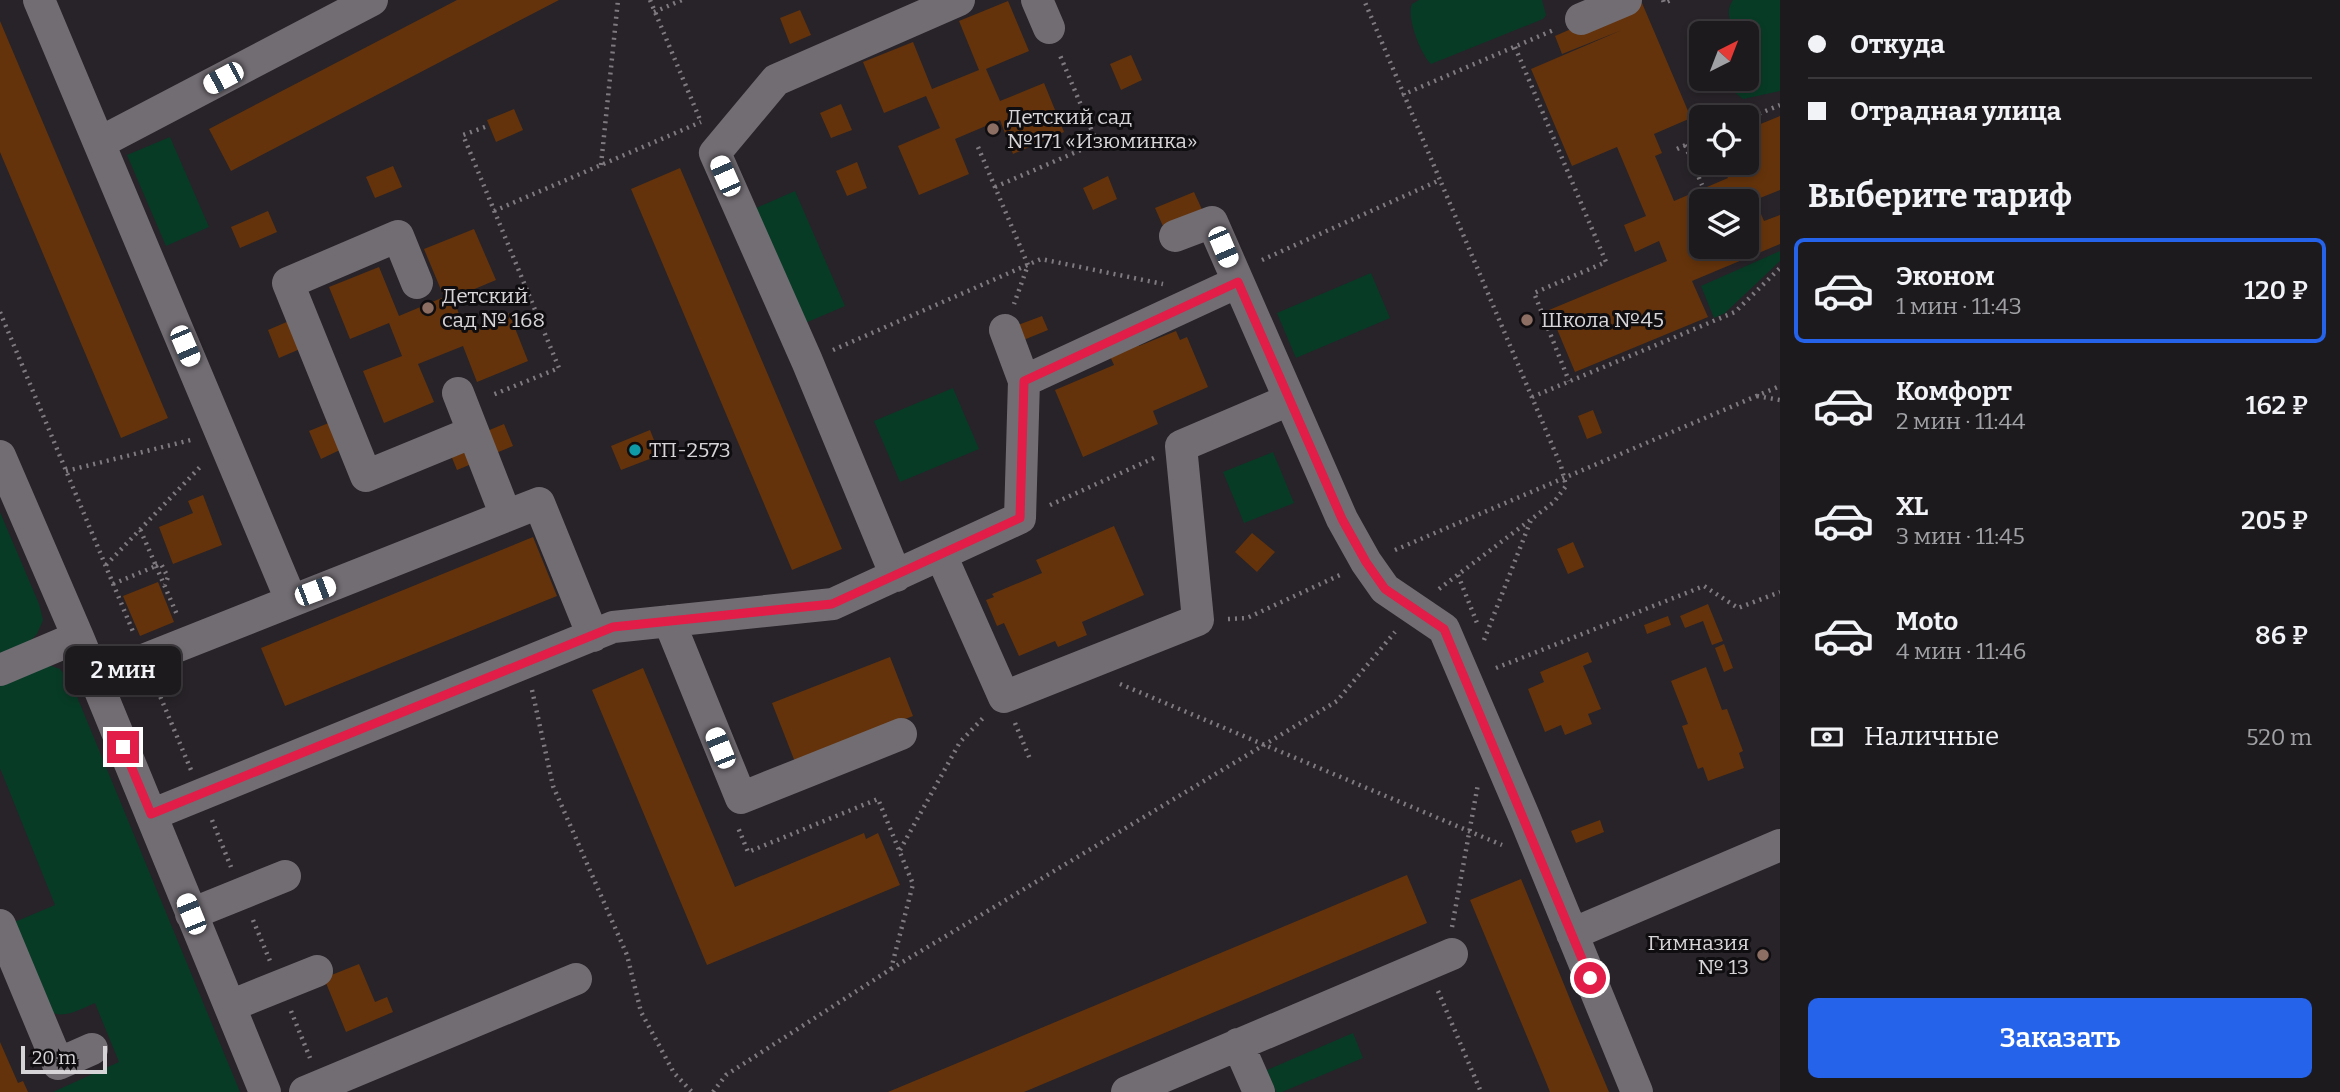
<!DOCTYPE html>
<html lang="ru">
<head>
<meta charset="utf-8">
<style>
	body { margin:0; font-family:Bitter,serif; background:#2a272b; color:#f1f3f6; height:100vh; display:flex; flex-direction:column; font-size:26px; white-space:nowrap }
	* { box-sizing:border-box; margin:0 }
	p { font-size:23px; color:#a0a1a4 }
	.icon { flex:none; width:38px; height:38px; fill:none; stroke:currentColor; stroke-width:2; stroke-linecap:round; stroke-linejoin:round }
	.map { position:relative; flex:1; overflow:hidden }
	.drawer { display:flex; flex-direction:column; background:#1d1a1e; width:560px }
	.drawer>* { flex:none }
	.top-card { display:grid; align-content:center; height:154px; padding:0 28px; background:#1d1a1e }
	.needle { width:46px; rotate:42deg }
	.buttons { position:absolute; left:1689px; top:21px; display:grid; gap:14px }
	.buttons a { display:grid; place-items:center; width:70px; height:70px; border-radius:10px; background:#1d1a1e; box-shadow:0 4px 10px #0003,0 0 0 2px #3b383c; font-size:35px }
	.scale { position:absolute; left:21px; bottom:18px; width:86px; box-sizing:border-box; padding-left:7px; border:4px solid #d7d4d7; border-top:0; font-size:19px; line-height:24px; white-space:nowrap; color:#d7d4d7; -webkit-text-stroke:5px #0f0d10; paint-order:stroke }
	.end { position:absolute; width:32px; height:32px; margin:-16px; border:9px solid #e11d48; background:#fff; box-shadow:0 0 0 4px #fff }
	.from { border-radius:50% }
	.bubble { position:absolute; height:49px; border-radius:10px; background:#1d1a1e; box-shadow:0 4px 10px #0003,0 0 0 2px #3b383c; font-size:23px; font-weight:600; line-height:49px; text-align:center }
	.car { position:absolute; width:21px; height:42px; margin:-21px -10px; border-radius:9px; box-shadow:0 0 5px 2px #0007; background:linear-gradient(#fff 24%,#345 0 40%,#fff 0 76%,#345 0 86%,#fff 0) }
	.top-card b { display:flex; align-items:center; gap:24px; height:66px; font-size:26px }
	.top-card b+b { border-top:2px solid #3b383c }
	.top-card i { width:18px; height:18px; background:#f1f3f6 }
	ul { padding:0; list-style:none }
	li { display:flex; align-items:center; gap:21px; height:105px; margin:0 14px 10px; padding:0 14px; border:4px solid transparent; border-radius:10px }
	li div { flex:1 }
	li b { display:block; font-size:26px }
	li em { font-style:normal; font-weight:600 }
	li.on { border-color:#2563eb }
	li>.icon { width:63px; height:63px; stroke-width:1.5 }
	h2 { padding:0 28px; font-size:32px; line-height:84px }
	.pay { display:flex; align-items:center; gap:18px; height:77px; padding:0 28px; font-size:26px }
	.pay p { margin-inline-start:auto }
	.primary-button { display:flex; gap:14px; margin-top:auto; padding:14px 28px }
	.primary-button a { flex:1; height:80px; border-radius:10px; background:#2563eb; color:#fff; font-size:28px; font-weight:600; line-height:80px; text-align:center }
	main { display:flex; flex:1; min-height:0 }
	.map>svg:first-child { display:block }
</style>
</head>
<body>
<main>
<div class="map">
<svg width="1780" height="1092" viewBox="0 0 1780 1092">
	<rect width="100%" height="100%" fill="#272328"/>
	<!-- green -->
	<path fill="#083b26" d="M1419,0h123l4,15 -3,4 -112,45c-10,-9 -25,-47 -19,-60z
		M1733,0h47v91l-37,8 -10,-8v-12h13v-46h-10c-6,-12 -11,-21 -3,-33z
		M170,137l39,90 -43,19 -39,-91z
		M795,191l50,115 -42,18 -49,-115z
		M1780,251v10l-55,52 -11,5 -13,-32z
		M1371,273l19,45 -94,40 -19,-45z
		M953,388l26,61 -79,33 -26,-61z
		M1273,452l21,51 -50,20 -21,-51z
		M0,512l39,92 4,16 -6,14 -7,7 -30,13z
		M48,665l12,4 13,18 167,405h-187l66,-30 -24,-59c-15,6 -31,17 -46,8l-39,-87 45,-19 -55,-137v-86z
		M1353,1033l10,25 -81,34h-6l-9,-22z"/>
	<!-- building -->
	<path fill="#64330b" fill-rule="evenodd" d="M457,0h102l-328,171 -22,-42z
		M1008,1l21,50 -43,18 14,32 44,-18 20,49 -51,22 -13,-34 -45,19 14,35 -50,21 -21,-49 42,-18 -14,-32 -42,17 -21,-51 50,-20 19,47 47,-19 -20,-49z
		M1642,3l49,115 -37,16 8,19 -7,3 19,45 54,-23 -6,-15h24v-33l34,-14v74l-25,10 9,21 16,-6v29l-88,37 16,36 -133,55 -26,-62 118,-49 -8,-20 -24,11 -11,-27 22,-9 -29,-69 -45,19 -41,-97 91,-39 -60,24 -7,-18 32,-14 1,4zM1701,201h45v46h-45z
		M800,10l11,25 -21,9 -10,-26z
		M0,21l168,397 -47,20 -121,-286z
		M1131,55l11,25 -21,10 -11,-26z
		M841,104l11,26 -21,8 -11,-25z
		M514,109l9,21 -27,12 -9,-22z
		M857,162l10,26 -20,8 -11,-25z
		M393,166l9,21 -27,11 -9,-21z
		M680,168l162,381 -50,21 -161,-381z
		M1108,176l9,23 -24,11 -10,-22z
		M1194,192l11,24 -39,17 -11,-25z
		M268,211l9,21 -37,16 -9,-21z
		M474,229l22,51 -43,18 12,32 44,-17 19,48 -51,21 -14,-36 -45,18 16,38 -50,21 -21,-52 39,-15 -13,-33 -39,16 -21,-52 50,-20 20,49 45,-19 -20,-48z
		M1042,316l6,14 -27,11 -6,-15z
		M289,321l11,28 -21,9 -11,-28z
		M1176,331l4,9 7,-3 21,50 -55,24 5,13 -75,33 -28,-67 59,-25 -6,-13 28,-12 3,6z
		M1593,410l9,23 -15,6 -9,-23z
		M331,422l11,27 -21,10 -12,-28z
		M504,424l9,22 -17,7 -9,-22z
		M650,430l10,25 -39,15 -10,-24z
		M465,441l9,22 -17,7 -9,-22z
		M203,495l19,50 -49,19 -14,-37 34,-14 -5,-12z
		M1114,526l30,69 -62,27 5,13 -29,12 -3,-6 -36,15 -15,-33 -7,3 -11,-26 8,-3 -2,-3 50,-21 -6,-13z
		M1252,533l23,19 -18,20 -22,-20z
		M533,537l24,59 -272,110 -24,-58z
		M1573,542l11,25 -16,7 -11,-25z
		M158,582l16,40 -34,14 -17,-40z
		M1708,604l15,37 -11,4 -9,-24 -18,7 -5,-12z
		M1668,616l3,9 -24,9 -3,-9z
		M1724,644l9,24 -9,4 -9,-24z
		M1588,652l4,10 -9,4 18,43 -13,5 4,10 -27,11 -4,-10 -16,7 -17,-43 16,-7 -4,-10z
		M890,657l23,59 -118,46 -23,-59z
		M1706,667l16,43 5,-1 16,42 -4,2 5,15 -36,13 -5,-14 -5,2 -16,-43 6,-2 -17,-43z
		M643,668l92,219 129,-54 2,6 12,-6 22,52 -193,80 -115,-275z
		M1600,820l4,12 -28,11 -5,-12z
		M1407,875l20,48 -296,124 -107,45h-136z
		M1521,879l53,130 35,83h-59l-4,-10 -76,-182z
		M359,964l16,38 12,-5 6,15 -47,20 -22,-54z
		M0,1042l18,41 5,-2 5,11h-28z"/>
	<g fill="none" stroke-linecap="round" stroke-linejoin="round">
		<!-- path -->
		<path stroke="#7e7a7f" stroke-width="4.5" stroke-dasharray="2 5" stroke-linecap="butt" d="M650,0l51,122
			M1663,0l1,3 7,-3
			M654,12l28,-12
			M1515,47l91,215 -72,31 35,88
			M1402,95l154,-66
			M1746,119l34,-14
			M485,127l-22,8 96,233 -69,28
			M1685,145l17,40
			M978,147l50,118 -14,39
			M1677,149l24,-11
			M601,165l17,-165
			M995,187l102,-44 -38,-90
			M494,211l207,-89
			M1262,260l178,-80 -76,-180
			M0,312l134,322
			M833,350l208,-91 122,25
			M1757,396l23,4
			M1532,397l203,-85 45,-44
			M66,471l125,-31
			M1050,505l104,-47
			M1395,550l385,-164
			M106,565l96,-100
			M156,566l22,51
			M156,566l5,-2 7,13 -3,8
			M1458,575l19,48
			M113,584l43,-18 -16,-37
			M1439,589l115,-87 12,-16 -5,-20 -121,-286
			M1228,619l19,-1 95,-44
			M1484,640l47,-120
			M1496,668l208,-82 34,22 42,-16
			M155,684l36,86
			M1120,684l382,161
			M532,690l21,96 74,169 14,57 33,61 18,19
			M1015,723l15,36
			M212,820l19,47
			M900,850l60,-108 25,-26
			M253,920l17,41
			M1452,927l26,-143
			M891,969l446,-268 58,-69
			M1438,991l43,101
			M291,1011l19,47
			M713,1092l13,-17 165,-106 22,-85 -35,-85 -130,53 -11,-27"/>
		<!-- minor -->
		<path stroke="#726d73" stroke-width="32" d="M39,0l252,600
			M1037,0l12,28
			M1581,19l45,-19
			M99,143l273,-143
			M1175,236l37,-14 130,297 24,43 19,27 59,40 80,187 113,276
			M417,283l-19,-47 -110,47 78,193 107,-44
			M1005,330l19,51
			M458,393l48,123
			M0,456l78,181 187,455
			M941,555l63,142 194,-77 -17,-174 108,-46
			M896,576l-89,-215 -92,-208 61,-73 183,-80
			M669,621l72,177 160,-64
			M0,670l78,-33
			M95,679l444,-176 54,133
			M151,815l462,-188 220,-23 187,-86 4,-137 214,-99
			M191,914l94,-38
			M0,925l58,139 34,-15
			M1572,934l208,-89
			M230,1006l87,-35
			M1238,1044l21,48
			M305,1092l271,-113
			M1127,1092l325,-138"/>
	</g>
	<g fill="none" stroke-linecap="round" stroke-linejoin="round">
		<!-- route -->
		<path stroke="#e11d48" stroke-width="9" d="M123,747l28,67 462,-187 219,-23 188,-86 4,-137 214,-99 104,237 24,43 19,27 59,40 146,349"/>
	</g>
	<!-- markers -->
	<g fill="#8d6e63" stroke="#0f0d10" stroke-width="2.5">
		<circle cx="993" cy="129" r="7"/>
		<circle cx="428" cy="308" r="7"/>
		<circle cx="1527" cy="320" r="7"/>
		<circle cx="1763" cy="955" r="7"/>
	</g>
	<circle fill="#0f9aa8" stroke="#0f0d10" stroke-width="2.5" cx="635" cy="450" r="7"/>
	<g text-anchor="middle" stroke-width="6" stroke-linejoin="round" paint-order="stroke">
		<!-- poi labels -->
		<g font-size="21" fill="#d7d4d7" stroke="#0f0d10" text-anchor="start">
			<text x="1007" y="124">Детский сад<tspan x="1007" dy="24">№171 «Изюминка»</tspan></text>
			<text x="442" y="303">Детский<tspan x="442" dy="24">сад № 168</tspan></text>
			<text x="1541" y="327">Школа №45</text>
			<text x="649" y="457">ТП-2573</text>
			<text x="1749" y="950" text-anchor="end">Гимназия<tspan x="1749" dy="24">№ 13</tspan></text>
		</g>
	</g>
</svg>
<div class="buttons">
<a><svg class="needle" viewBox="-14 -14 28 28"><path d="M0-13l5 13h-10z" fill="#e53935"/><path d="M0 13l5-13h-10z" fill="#a0a1a4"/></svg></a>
<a><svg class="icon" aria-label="locate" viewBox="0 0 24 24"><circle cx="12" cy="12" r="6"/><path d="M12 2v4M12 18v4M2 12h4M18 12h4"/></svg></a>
<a><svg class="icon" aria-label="layers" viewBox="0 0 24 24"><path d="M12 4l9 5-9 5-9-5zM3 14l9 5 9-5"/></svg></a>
</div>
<div class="scale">20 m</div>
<i class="end from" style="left:1590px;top:978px"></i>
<i class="end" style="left:123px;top:747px"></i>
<div class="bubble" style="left:65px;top:646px;width:116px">2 мин</div>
<i class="car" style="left:223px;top:78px;rotate:242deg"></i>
<i class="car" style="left:725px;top:176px;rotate:336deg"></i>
<i class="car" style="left:1223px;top:247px;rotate:157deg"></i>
<i class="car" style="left:185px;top:346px;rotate:157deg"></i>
<i class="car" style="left:315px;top:591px;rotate:69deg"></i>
<i class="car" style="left:720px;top:748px;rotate:338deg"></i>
<i class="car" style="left:191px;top:914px;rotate:338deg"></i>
</div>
<section class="drawer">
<div class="top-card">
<b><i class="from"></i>Откуда</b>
<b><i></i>Отрадная улица</b>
</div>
<h2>Выберите тариф</h2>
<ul>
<li class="on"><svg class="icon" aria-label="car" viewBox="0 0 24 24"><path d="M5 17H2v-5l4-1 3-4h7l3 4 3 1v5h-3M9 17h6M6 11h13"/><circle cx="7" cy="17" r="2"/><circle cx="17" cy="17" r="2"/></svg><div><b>Эконом</b><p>1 мин · 11:43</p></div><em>120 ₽</em></li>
<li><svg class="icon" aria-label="car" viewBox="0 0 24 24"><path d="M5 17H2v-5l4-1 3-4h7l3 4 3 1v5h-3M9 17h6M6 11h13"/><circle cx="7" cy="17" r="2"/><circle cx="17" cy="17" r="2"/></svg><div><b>Комфорт</b><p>2 мин · 11:44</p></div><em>162 ₽</em></li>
<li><svg class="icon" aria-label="car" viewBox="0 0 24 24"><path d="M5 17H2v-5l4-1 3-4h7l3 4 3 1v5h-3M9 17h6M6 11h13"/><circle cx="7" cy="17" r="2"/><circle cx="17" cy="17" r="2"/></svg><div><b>XL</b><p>3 мин · 11:45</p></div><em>205 ₽</em></li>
<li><svg class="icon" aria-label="car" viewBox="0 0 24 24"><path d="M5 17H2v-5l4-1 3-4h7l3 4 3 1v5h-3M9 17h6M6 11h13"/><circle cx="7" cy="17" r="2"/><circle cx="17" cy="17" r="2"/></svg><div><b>Moto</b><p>4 мин · 11:46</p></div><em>86 ₽</em></li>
</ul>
<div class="pay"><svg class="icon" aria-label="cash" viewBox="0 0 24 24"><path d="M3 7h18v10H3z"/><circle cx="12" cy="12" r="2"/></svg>Наличные<p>520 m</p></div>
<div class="primary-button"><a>Заказать</a></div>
</section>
</main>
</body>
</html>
